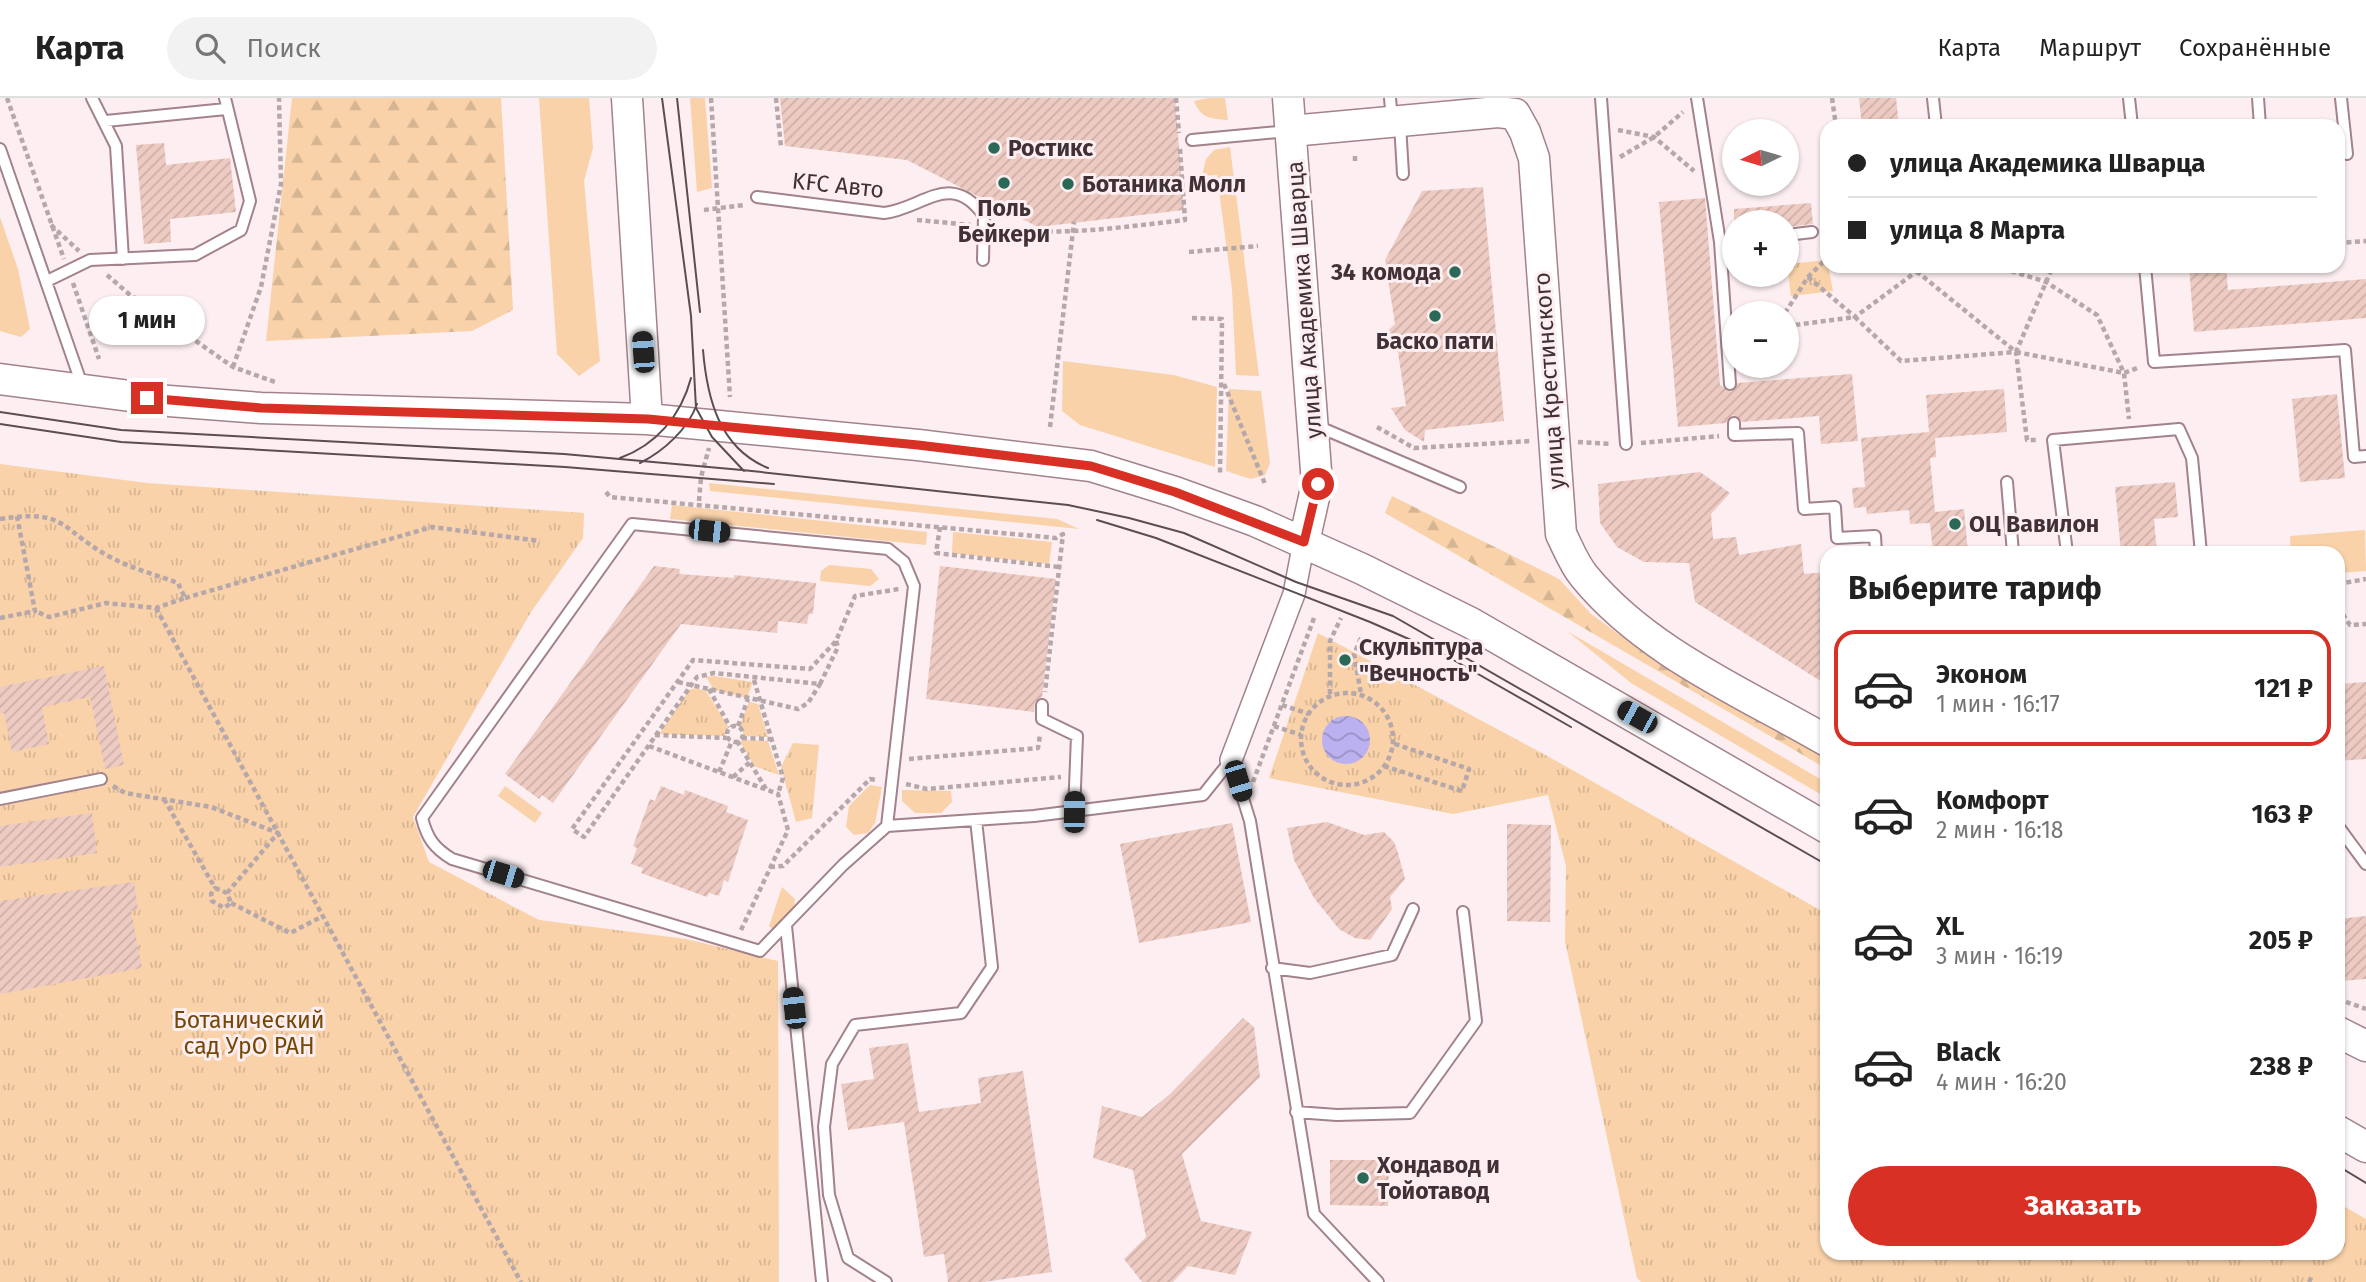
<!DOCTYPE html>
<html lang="ru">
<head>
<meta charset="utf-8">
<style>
	body { margin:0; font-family:"Fira Sans",sans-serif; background:#f2f2f2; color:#222; height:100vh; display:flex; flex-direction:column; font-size:26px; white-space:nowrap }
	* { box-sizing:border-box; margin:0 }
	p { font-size:23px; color:#767676 }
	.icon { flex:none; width:38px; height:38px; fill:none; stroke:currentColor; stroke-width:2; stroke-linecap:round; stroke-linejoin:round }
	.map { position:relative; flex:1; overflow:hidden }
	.drawer { position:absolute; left:1820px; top:448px; width:525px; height:714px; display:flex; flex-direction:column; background:#fff; border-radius:21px; box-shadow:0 2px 5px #0004 }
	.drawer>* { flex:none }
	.hud { position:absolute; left:1820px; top:21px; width:525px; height:154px; border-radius:21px; box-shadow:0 2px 5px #0004; display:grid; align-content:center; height:154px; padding:0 28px; background:#fff }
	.needle { width:46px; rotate:265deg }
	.buttons { position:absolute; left:1722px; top:21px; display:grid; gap:14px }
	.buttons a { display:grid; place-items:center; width:77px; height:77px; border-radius:50%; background:#fff; box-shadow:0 2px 5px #0004; font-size:35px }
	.end { position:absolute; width:32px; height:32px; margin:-16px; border:9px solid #d93025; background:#fff; box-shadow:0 0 0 4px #fff }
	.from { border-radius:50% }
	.bubble { position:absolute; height:49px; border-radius:24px; background:#fff; box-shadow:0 2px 5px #0004; font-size:23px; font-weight:700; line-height:49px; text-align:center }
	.car { position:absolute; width:21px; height:42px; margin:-21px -10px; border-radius:9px; box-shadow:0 0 5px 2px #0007; background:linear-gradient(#222 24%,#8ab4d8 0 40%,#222 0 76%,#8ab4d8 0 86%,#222 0) }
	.hud b { display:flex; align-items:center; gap:24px; height:66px; font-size:26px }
	.hud b+b { border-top:2px solid #e0e0e0 }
	.hud i { width:18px; height:18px; background:#222 }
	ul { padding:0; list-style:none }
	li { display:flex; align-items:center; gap:21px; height:116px; margin:0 14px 10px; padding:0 14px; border:4px solid transparent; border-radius:21px }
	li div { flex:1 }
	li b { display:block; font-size:26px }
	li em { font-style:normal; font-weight:700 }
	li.on { border-color:#d93025 }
	li>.icon { width:63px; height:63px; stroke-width:1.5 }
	h2 { padding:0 28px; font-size:32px; line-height:84px }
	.primary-button { display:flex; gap:14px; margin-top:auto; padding:14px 28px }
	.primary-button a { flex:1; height:80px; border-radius:42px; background:#d93025; color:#fff; font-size:28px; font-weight:700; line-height:80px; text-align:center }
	header { display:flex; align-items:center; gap:42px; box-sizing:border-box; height:98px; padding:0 35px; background:#fff; border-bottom:2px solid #e0e0e0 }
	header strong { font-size:33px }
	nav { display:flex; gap:38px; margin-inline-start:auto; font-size:24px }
	.search { width:490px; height:63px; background:#f2f2f2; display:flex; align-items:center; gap:18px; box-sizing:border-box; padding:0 24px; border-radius:38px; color:#767676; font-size:26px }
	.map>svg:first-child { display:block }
</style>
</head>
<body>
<header>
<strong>Карта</strong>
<div class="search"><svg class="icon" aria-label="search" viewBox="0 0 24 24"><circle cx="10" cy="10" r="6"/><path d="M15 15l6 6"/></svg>Поиск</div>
<nav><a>Карта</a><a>Маршрут</a><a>Сохранённые</a></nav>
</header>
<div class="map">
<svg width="2366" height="1184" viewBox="0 0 2366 1184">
	<defs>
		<pattern id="forest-firs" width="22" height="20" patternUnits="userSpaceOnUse" patternTransform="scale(1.75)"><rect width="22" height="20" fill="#f9d2a9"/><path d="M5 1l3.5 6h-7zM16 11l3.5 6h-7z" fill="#d6b592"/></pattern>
		<pattern id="park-tufts" width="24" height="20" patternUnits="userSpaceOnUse" patternTransform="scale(1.75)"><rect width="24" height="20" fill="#f9d2a9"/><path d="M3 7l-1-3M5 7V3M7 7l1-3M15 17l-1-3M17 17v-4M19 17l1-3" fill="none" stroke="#d6b592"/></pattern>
		<pattern id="water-waves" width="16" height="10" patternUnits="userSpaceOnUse" patternTransform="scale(1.75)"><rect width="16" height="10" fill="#bbb1f0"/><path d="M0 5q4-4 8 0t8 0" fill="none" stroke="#9991c3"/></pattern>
		<pattern id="building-hatch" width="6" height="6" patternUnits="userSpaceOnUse" patternTransform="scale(1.75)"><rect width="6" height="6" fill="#eecbc2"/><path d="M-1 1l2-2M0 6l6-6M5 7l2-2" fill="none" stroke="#cdafa7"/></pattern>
	</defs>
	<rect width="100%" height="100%" fill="#fceef1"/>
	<!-- grass -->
	<path fill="#f9d2a9" d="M539,0h50l4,50 -9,33 16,180 -21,15 -22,-22z
		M690,0h15l7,90 -15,4z
		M1208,0h17l3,22c-18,-1 -27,-2 -34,-19z
		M1230,49l29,229 -23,-1 -4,-86 -15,-114 -15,1 4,-17 8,-9z
		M0,119l18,52 12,60 -9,8 -21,-6z
		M1063,263l111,14 43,12 -2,80 -135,-42 -18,-14z
		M1229,291l32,2 9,72 -5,12 -14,4 -25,-8z
		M709,385l348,36 22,10 -369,-38z
		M672,407l255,27 -1,13 -256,-26z
		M2365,432l1,41 -28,2v-20h-47l-1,-17z
		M953,434l99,10 -3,22 -97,-11z
		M829,467l42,4 8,10 -9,7 -50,-5 1,-10z
		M1567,533l260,152v15l-196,-115z
		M870,687l12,2 -7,36 -7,10 -14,2 -8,-8 3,-21z
		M505,688l37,27 -7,10 -37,-27z
		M902,692l49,1 1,11 -11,11h-26l-13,-12z
		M782,789l13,12 -1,10 -19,22 -6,-5z"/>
	<!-- forest -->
	<path fill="url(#forest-firs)" d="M292,0h209l12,212 -41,21 -206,10z
		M1392,398l167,83 32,35 47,34 189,110v11l-442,-256z"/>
	<!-- park -->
	<path fill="url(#park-tufts)" d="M1827,162l6,31 -42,5 -4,-32z
		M0,366l147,19 437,30 -1,25 -52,74 -118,205 16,45 110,58 147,19 92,22 1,321h-779z
		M1318,535l233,125 276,156v339h511v-50l28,16v63h-725l-4,-4 -72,-337 1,-75 -18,-71 -95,19 -184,-36z
		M714,578l39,6 -6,16 -33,-8 -8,-13z
		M695,590l11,3 22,35 -3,10 -66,-2 30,-44z
		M749,604l9,2 10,33 -24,-1 -4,-11z
		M742,642l26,1 11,34 -25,-9 -14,-24z
		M793,645l26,2 -7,73 -16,4 -15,-55z"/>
	<!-- water -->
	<path fill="url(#water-waves)" d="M1322 642a24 24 0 1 1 48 0a24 24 0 1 1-48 0Z"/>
	<!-- building -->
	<path fill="url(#building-hatch)" d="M780,0h395l9,112 -146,17 -131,-67 -122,-14z
		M1859,0h37l3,28h-37z
		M164,45l2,22 64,-7 6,54 -66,7 1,23 -27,2 -8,-99z
		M1483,89l21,234 -79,9 -1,12 -19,-12 -14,-22 15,-2 -8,-54 -20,-12 17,-16 -10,-64 37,-69z
		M1705,100l15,187 11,7 7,-9 114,-9 6,67 -37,3 -2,-28 -77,6 -9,-7 -7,8 -48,4 -19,-225z
		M1811,105l2,21 -26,3v-5h-53v-13z
		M2189,168h37l2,24 138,-11v39l-172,14z
		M2004,291l3,43 -72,6 1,19 -6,1 5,54 29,-3 4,44h-35l-3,-30 -20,1 -1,-14 -42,4 -1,-7 -12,1 -2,-20 13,-1 -4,-49 68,-6 -3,-37z
		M2337,296l8,84 -45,4 -8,-83z
		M1700,374l30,21 -19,21 2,25 23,-2 3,18 62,-11 3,30 23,-2v113l-132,-83 -6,-39 -45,-1 -27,-15 -17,-24 -2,-39z
		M2175,384l3,35 -24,2 3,34h-36l-6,-66z
		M654,468l26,3 -1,5 55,4v-3l82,8 -3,31h-4l-2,10 -29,-3 -1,12 -96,-9 -128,179 -11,-8 -3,4 -34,-25z
		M940,468l116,13 -14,118 -7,5 -1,10 -108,-13z
		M104,568l20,99 -19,4 -15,-72 -48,10 7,37 -37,8 -8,-39h-4v-26z
		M2366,584v77l-28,2v-77z
		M661,688l23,9 1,-5 43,16 -2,6 22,8 -20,62 -4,-2 -5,16 -10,-3 -2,4 -66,-24 2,-5 -12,-4 6,-16 -4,-2 17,-47 5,2z
		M92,715l5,40 -97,14v-41z
		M1327,724l37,13 20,-3 10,10 4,11 7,26 -15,18 2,12 -22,31 -15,-2 -16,-9 -25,-31 -20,-38 -7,-32z
		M1232,725l19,99 -112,21 -19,-99z
		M1507,726l44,1 -1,97 -43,-1z
		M134,784l4,28 -7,1 11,57 -142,26v-93z
		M2366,818v63l-25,2 -3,-62z
		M1243,920l11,9 6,50 -78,77 19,67 51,11 -17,43 -47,-9 -15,16h-31l-18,-23 22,-22 -13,-67 -40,-12 9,-52 40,11 28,-23z
		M908,945l11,69 62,-9 -3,-25 45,-7 29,201 -68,10h-36l-4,-28 -20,3 -20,-135 -56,8 -7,-46 33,-5 -5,-31z
		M1330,1062h59l-1,46 -58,-1z"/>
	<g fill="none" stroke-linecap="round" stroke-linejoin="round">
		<!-- lane casing -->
		<g stroke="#a2828b" stroke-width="14">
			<path id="lane" d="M92,0l24,48 7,113
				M1390,0l2,23
				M1601,0l25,346
				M1697,0l23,144 10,142
				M1933,0l3,28
				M2129,0l3,28
				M2258,0l2,28
				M2341,0l6,56
				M106,23l120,-12
				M1400,26l3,50
				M1192,42l97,-9
				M0,51l83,239
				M757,99l127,16c38,-4 67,-44 100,3l-1,44
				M1787,137l25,-3
				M2145,168l9,96 191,-12 9,107 12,-1
				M47,183l43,-21 105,-5 46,-25 9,-29 -25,-103
				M1734,325v12l64,-2 6,76 31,-2 2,31 38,-2 1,17
				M1317,328l143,61
				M2007,384l6,71
				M2067,455l-14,-113 126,-11 13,29 9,95
				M1042,607v14l35,17 -3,76
				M1231,662l19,61 64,393 64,68
				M0,701l101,-20
				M887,728l27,-240 -10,-24 -16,-13 -256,-25 -210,294c5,20 12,30 30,41l308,92 83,-86 44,-39 147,-10 169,-21 28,-35
				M2338,728l28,38
				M786,828l36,356
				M1272,870l38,5 82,-18 21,-46
				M1296,1014l41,3 73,-2 66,-92 -13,-109
				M886,1184l-38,-24 -19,-63 -5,-68 8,-63 23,-39 106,-12 31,-46 -16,-147"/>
		</g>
		<!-- street casing -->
		<g stroke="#a2828b" stroke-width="24">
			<path id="street" d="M1231,662l63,-166 10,-52"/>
		</g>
		<!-- secondary casing -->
		<g stroke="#a2828b" stroke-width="33">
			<path id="secondary" d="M627,0l20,321
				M1288,0l29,386 -13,58
				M1291,33l207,-19 17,2 10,18 9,26 27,376c7,14 13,30 23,42 62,76 160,117 243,165
				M0,281l169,22 92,7 386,11 271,26 173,21 84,26 80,29 107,48 109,54 356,205
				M2338,934l28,14
				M2338,1033l28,16"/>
		</g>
		<!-- path -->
		<path stroke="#b5a7aa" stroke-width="4.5" stroke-dasharray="5 3.5" stroke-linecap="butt" d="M7,0l57,161
			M711,0l19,299
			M776,0l5,49
			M1176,0l3,35
			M1832,0l4,28
			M1618,32l36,7 40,34
			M1355,58v7
			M1620,59l34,-20 29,-25
			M704,112l40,-5
			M917,122l54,5
			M51,127l28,26
			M997,130c64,9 125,-1 188,-8l-5,-71
			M2338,145l28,-2
			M1189,154l69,-6
			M1910,168l106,86 37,-86
			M1995,168l51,16 51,33 27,58 16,-6
			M107,177l22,19 104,73 42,15
			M1808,179l47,40 69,-51
			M73,185l26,76
			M1785,215l23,-36 19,-19
			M1192,220l30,1 -2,157
			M1787,228l68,-9 46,44 115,-9 11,88h11
			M2016,254l108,21 5,46
			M233,269l28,-80 20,-103 -2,-86
			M1224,286l41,100
			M1050,329l24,-205
			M1377,329l37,21 117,-7
			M1578,344l33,2
			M1641,345l78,-7
			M606,394l4,5 446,41 7,-4 -18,158
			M699,403l2,-24 8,-29
			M0,421c69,-11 60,12 112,39 21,11 45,17 66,25l7,15 -29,10 -50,-5 -57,14 -14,-6
			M940,429l-4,26 123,14
			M2338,486l28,-5
			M185,500l247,-71 108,14
			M2338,509l12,18 16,-1
			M156,510l365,674
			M0,520l35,-7 -18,-95
			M1361,540l-7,16 7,40
			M836,543l2,6 -18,37 -106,-11 -17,4 -113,160 -12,-8 121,-169 117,9 26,-28 19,-45 44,-7
			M754,582l29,98 -5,16
			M678,584l120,27 10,-6 12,-19
			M709,591l21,38
			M1301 641a46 46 0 1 1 92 0a46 46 0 1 1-92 0Z
			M1330,596v-53l11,-23
			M1282,607l27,9
			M727 636a8 8 0 1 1 16 0a8 8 0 1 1-16 0Z
			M738,628l10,-27
			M1274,628l27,9
			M655,637l72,3
			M742,640l29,1
			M737,643l29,48
			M649,648l129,48 10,36 -47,100
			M909,661l129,-11 2,-13
			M1384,668l78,25 7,-22 -77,-26
			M719,674l13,-31
			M733,679l17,-15
			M1253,684l61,-164
			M906,686l21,5 134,-12
			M113,688l12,7 86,14 67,26 -51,60
			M164,701l51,89
			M770,769l13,-1 87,-87 6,1
			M215,790l12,5 4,10 -7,5 -12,-7 -1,-7z
			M231,805l59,30 33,-17
			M2338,901l28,10
			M2309,1184l3,-6"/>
		<!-- lane -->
		<use href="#lane" stroke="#fff" stroke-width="10"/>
		<!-- street -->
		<use href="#street" stroke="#fff" stroke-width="21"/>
		<!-- secondary -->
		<use href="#secondary" stroke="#fff" stroke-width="30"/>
		<!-- tram -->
		<path stroke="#5b4d51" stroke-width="2" d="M662,0l29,218 5,92 16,29 32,34
			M677,0l23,214
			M703,252c4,48 16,98 65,118
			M0,314l121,18 443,24 178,16 326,35 61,13 55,15 112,49 97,34 434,249
			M0,326l121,18 444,25 209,17
			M620,360c36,-13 61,-42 71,-80
			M640,365c24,-12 48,-34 57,-59
			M1097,422l59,18 214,84 73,32 128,73
			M2338,1068l28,17"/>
	</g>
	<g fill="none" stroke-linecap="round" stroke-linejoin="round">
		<!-- route -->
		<path stroke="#d93025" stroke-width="9" d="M147,300l114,10 387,11 270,26 173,21 84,26 129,50 14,-58"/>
	</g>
	<!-- markers -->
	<g fill="#2a6955" stroke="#fceef1" stroke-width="2.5">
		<circle cx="994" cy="50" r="7"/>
		<circle cx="1004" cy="85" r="7"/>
		<circle cx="1068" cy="86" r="7"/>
		<circle cx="1455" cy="174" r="7"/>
		<circle cx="1435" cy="218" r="7"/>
		<circle cx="1955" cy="426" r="7"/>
		<circle cx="1345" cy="562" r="7"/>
		<circle cx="1363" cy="1080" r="7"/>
	</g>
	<g text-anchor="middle" stroke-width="6" stroke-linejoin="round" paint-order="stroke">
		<!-- poi labels -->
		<g font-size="23" font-weight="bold" fill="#3f3135" stroke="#fceef1" text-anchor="start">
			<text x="1008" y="58">Ростикс</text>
			<text x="1082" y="94">Ботаника Молл</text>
			<text x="1004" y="118" text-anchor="middle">Поль<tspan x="1004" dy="26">Бейкери</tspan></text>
			<text x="1441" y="182" text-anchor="end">34 комода</text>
			<text x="1435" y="251" text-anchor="middle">Баско пати</text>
			<text x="1969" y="434">ОЦ Вавилон</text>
			<text x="1359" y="557">Скульптура<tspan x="1359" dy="26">"Вечность"</tspan></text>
			<text x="1377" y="1075">Хондавод и<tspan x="1377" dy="26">Тойотавод</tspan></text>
		</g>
		<!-- street labels -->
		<g font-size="23" fill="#3f3135" stroke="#fceef1">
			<text transform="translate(838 87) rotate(6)" y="8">KFC Авто</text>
			<text transform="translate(1304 202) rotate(-94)" y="8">улица Академика Шварца</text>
			<text transform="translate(1549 283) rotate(-94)" y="8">улица Крестинского</text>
		</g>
		<!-- park labels -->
		<g font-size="23" fill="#754704" stroke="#fceef1">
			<text x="249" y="930">Ботанический<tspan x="249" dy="26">сад УрО РАН</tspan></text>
		</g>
	</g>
</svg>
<div class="buttons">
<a><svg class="needle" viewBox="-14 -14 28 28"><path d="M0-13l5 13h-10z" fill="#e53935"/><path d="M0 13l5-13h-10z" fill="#767676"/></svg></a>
<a>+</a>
<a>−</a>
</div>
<i class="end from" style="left:1318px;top:386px"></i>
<i class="end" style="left:147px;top:300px"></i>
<div class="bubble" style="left:89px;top:198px;width:116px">1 мин</div>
<i class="car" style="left:643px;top:254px;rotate:356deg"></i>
<i class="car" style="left:709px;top:433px;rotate:96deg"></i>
<i class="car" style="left:1637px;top:619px;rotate:299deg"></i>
<i class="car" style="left:1238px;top:683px;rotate:163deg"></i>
<i class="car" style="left:1074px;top:714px;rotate:1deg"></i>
<i class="car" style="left:503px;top:776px;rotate:107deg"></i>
<i class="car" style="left:794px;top:910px;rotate:354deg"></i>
<div class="hud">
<b><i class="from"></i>улица Академика Шварца</b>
<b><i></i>улица 8 Марта</b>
</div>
<section class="drawer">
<h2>Выберите тариф</h2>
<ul>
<li class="on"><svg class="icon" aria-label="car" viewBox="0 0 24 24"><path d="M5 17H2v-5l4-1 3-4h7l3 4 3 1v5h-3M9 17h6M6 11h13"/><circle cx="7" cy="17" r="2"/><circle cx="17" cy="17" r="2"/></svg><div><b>Эконом</b><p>1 мин · 16:17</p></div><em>121 ₽</em></li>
<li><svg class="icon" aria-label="car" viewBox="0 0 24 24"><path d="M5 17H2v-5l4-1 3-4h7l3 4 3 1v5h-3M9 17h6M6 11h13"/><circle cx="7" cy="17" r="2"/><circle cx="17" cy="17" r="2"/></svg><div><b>Комфорт</b><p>2 мин · 16:18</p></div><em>163 ₽</em></li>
<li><svg class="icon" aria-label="car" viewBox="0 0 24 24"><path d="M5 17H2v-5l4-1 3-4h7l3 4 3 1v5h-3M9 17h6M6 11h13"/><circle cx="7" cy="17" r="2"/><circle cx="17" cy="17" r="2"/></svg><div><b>XL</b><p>3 мин · 16:19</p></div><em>205 ₽</em></li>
<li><svg class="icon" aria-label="car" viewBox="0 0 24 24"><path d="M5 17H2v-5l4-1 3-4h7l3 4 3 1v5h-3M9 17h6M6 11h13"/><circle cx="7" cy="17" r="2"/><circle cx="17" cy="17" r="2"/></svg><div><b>Black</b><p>4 мин · 16:20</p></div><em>238 ₽</em></li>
</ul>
<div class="primary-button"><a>Заказать</a></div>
</section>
</div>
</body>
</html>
